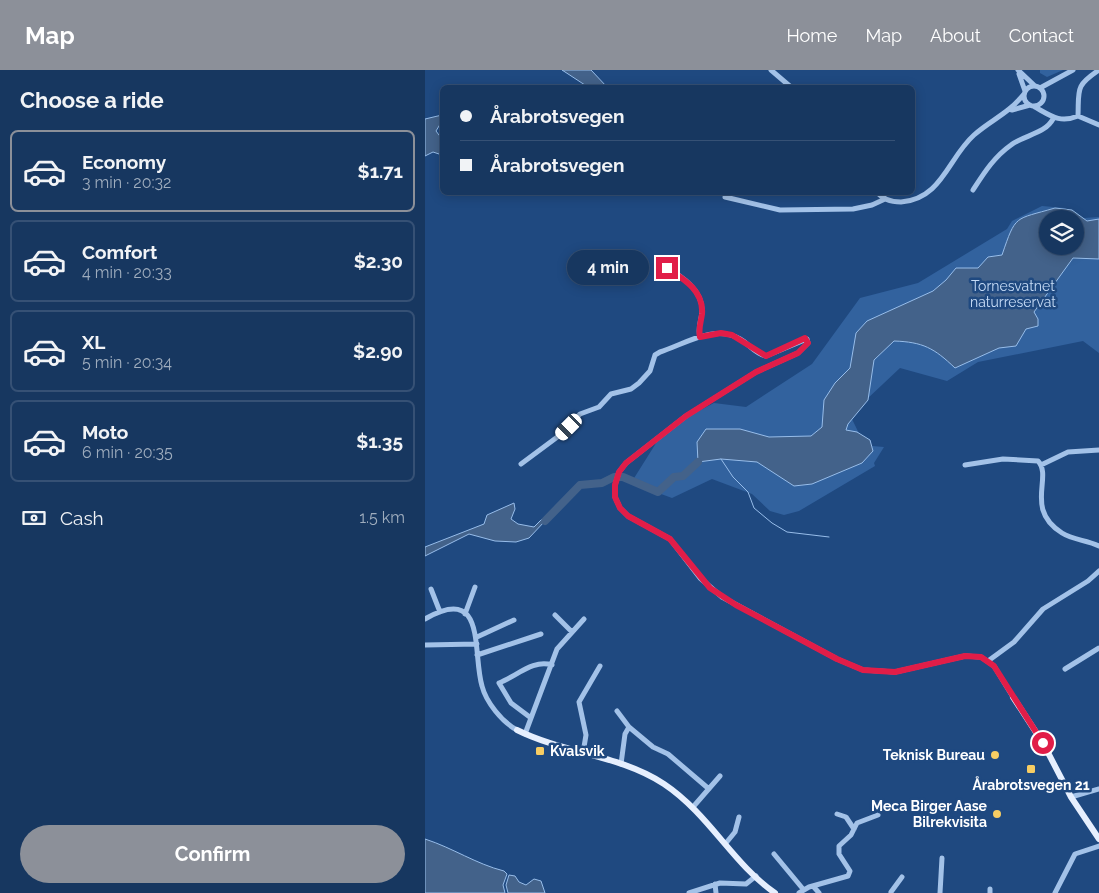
<!DOCTYPE html>
<html lang="en">
<head>
<meta charset="utf-8">
<style>
	body { margin:0; font-family:Raleway,sans-serif; background:#244269; color:#f1f3f6; height:100vh; display:flex; flex-direction:column; font-size:19px; white-space:nowrap }
	* { box-sizing:border-box; margin:0 }
	p { font-size:16px; color:#9eacbd }
	.icon { flex:none; width:28px; height:28px; fill:none; stroke:currentColor; stroke-width:2; stroke-linecap:round; stroke-linejoin:round }
	.map { position:relative; flex:1; overflow:hidden }
	.drawer { display:flex; flex-direction:column; background:#173760; width:425px }
	.drawer>* { flex:none }
	.guide { position:absolute; left:15px; top:15px; width:475px; height:110px; border-radius:8px; box-shadow:0 2px 12px #0003,0 0 0 1px #365175; display:grid; align-content:center; height:110px; padding:0 20px; background:#173760 }
	.controls { position:absolute; left:614px; top:140px; display:grid; gap:10px }
	.controls a { display:grid; place-items:center; width:45px; height:45px; border-radius:50%; background:#173760; box-shadow:0 2px 12px #0003,0 0 0 1px #365175; font-size:25px }
	.end { position:absolute; width:22px; height:22px; margin:-11px; border:6px solid #e11d48; background:#fff; box-shadow:0 0 0 2px #fff }
	.from { border-radius:50% }
	.bubble { position:absolute; height:35px; border-radius:18px; background:#173760; box-shadow:0 2px 12px #0003,0 0 0 1px #365175; font-size:16px; font-weight:700; line-height:35px; text-align:center }
	.car { position:absolute; width:15px; height:30px; margin:-15px -8px; border-radius:6px; box-shadow:0 0 4px 1px #0007; background:linear-gradient(#fff 24%,#345 0 40%,#fff 0 76%,#345 0 86%,#fff 0) }
	.guide b { display:flex; align-items:center; gap:18px; height:48px; font-size:19px }
	.guide b+b { border-top:1px solid #365175 }
	.guide i { width:12px; height:12px; background:#f1f3f6 }
	ul { padding:0; list-style:none }
	li { display:flex; align-items:center; gap:15px; height:82px; margin:0 10px 8px; padding:0 10px; border:2px solid #365175; border-radius:8px }
	li div { flex:1 }
	li b { display:block; font-size:19px }
	li em { font-style:normal; font-weight:700 }
	li.on { border-color:#8c9099 }
	li>.icon { width:45px; height:45px; stroke-width:1.5 }
	h2 { padding:0 20px; font-size:22px; line-height:60px }
	.pay { display:flex; align-items:center; gap:12px; height:55px; padding:0 20px; font-size:19px }
	.pay p { margin-inline-start:auto }
	.cta { display:flex; gap:10px; margin-top:auto; padding:10px 20px }
	.cta a { flex:1; height:58px; border-radius:30px; background:#8c9099; color:#fff; font-size:20px; font-weight:700; line-height:58px; text-align:center }
	header { display:flex; align-items:center; gap:30px; box-sizing:border-box; height:70px; padding:0 25px; background:#8c9099; color:#fff }
	header strong { font-size:24px }
	nav { display:flex; gap:28px; margin-inline-start:auto; font-size:18px }
	main { display:flex; flex:1; min-height:0 }
	.map>svg:first-child { display:block }
</style>
</head>
<body>
<header>
<strong>Map</strong>
<nav><a>Home</a><a>Map</a><a>About</a><a>Contact</a></nav>
</header>
<main>
<section class="drawer">
<h2>Choose a ride</h2>
<ul>
<li class="on"><svg class="icon" aria-label="car" viewBox="0 0 24 24"><path d="M5 17H2v-5l4-1 3-4h7l3 4 3 1v5h-3M9 17h6M6 11h13"/><circle cx="7" cy="17" r="2"/><circle cx="17" cy="17" r="2"/></svg><div><b>Economy</b><p>3 min · 20:32</p></div><em>$1.71</em></li>
<li><svg class="icon" aria-label="car" viewBox="0 0 24 24"><path d="M5 17H2v-5l4-1 3-4h7l3 4 3 1v5h-3M9 17h6M6 11h13"/><circle cx="7" cy="17" r="2"/><circle cx="17" cy="17" r="2"/></svg><div><b>Comfort</b><p>4 min · 20:33</p></div><em>$2.30</em></li>
<li><svg class="icon" aria-label="car" viewBox="0 0 24 24"><path d="M5 17H2v-5l4-1 3-4h7l3 4 3 1v5h-3M9 17h6M6 11h13"/><circle cx="7" cy="17" r="2"/><circle cx="17" cy="17" r="2"/></svg><div><b>XL</b><p>5 min · 20:34</p></div><em>$2.90</em></li>
<li><svg class="icon" aria-label="car" viewBox="0 0 24 24"><path d="M5 17H2v-5l4-1 3-4h7l3 4 3 1v5h-3M9 17h6M6 11h13"/><circle cx="7" cy="17" r="2"/><circle cx="17" cy="17" r="2"/></svg><div><b>Moto</b><p>6 min · 20:35</p></div><em>$1.35</em></li>
</ul>
<div class="pay"><svg class="icon" aria-label="cash" viewBox="0 0 24 24"><path d="M3 7h18v10H3z"/><circle cx="12" cy="12" r="2"/></svg>Cash<p>1.5 km</p></div>
<div class="cta"><a>Confirm</a></div>
</section>
<div class="map">
<svg width="674" height="823" viewBox="0 0 674 823">
	<rect width="100%" height="100%" fill="#1f4980"/>
	<!-- green -->
	<path fill="#32629e" fill-rule="evenodd" d="M615,0h23l-16,7 -7,-4z
		M617,136l23,2 19,10 15,-1v136l-16,-12 -105,21 -31,19 -47,-13 -50,47 19,39 4,-3 -1,-5 12,1 -10,16 1,3 -76,45 -15,4 -14,-4 -18,-17 -40,-15 -40,19 -41,-15 27,-43 27,-22 29,-15 32,4 66,-43 48,-66 58,-15 89,-54 5,-8zM622,149h28v27h-28z"/>
	<!-- water -->
	<path fill="#43628a" stroke="#97bdea" fill-rule="evenodd" d="M137,0h29l16,17h-19z
		M17,45v6l-6,10 6,8v16l-9,-3 -8,4v-37z
		M630,138l17,2 15,11 12,-2v40l-26,-1 -39,54 4,7v7l-12,3 -10,17 -17,2 -44,20c-21,-20 -32,-26 -61,-27l-20,19 -6,40 -20,24 -2,6 11,2 13,8 3,11 -11,12 -50,21 -18,2 -37,-24 -36,-3 -23,3 -1,-20 9,-13h34l29,8 42,-1 11,-9 2,-27 11,-17 15,-15 6,-35 11,-12 66,-30 13,-11 10,-12h22l10,-11 14,-2c14,-41 12,-35 53,-47zM622,149h28v27h-28z
		M89,433l1,6 -4,10 7,5 16,3 8,-8 3,2 -16,17 -13,4 -21,-1 -26,-7 -44,22v-9l59,-23 3,-9z
		M0,769c28,9 51,25 79,32l3,3 -4,11 2,8h-80z
		M84,805l6,1 4,6 7,3 8,-6 7,2 4,12h-37l-2,-8z"/>
	<g fill="none" stroke-linecap="round" stroke-linejoin="round">
		<!-- stream -->
		<path stroke="#97bdea" stroke-width="1" d="M296,389l12,18 15,15 6,16 18,15 15,9 42,5"/>
		<!-- river -->
		<path stroke="#43628a" stroke-width="8" d="M120,451l35,-36 22,-2 12,-6h9l35,15 16,-15 9,-1 15,-14"/>
		<!-- minor -->
		<path stroke="#a3c2e8" stroke-width="5" d="M346,0l21,18
			M593,0l17,16
			M594,4l6,17
			M599 26a10 10 0 1 1 20 0a10 10 0 1 1-20 0Z
			M615,18l33,-18
			M608,36c17,9 26,18 45,10l21,9
			M587,40l18,-5
			M653,46c1,-27 -3,-30 21,-46
			M548,120c11,-17 21,-33 38,-45 13,-10 34,-11 42,-26
			M452,122c6,8 14,10 24,10 41,-3 47,-44 73,-67 18,-16 33,-20 50,-41
			M300,127l55,13 73,-1 19,-4 13,-6
			M233,192c17,11 44,24 44,48 0,9 -5,18 -2,27
			M96,394l39,-29 20,-21 19,-7 12,-13 20,-5 8,-6 11,-12 5,-16 5,-3c25,-8 54,-28 80,-13 9,5 15,15 26,17l41,-17 1,4 -10,10 -42,19 -70,44 -60,47 -7,9 -4,13v12l5,11 8,8 42,23 30,39 22,19 115,62 26,11 32,2 70,-16 16,1 13,9 19,31
			M540,395l38,-6 35,2c15,16 -14,48 24,72 11,7 25,7 37,13
			M616,395l27,-13 31,-2
			M6,519l9,23
			M40,544l10,-27
			M130,545l17,17
			M0,549c62,-36 47,33 57,67 4,16 20,36 35,44
			M52,567l37,-17
			M0,575l52,-1
			M52,585l64,-21
			M563,591l26,-19 29,-33 45,-28 11,-10
			M640,599l34,-21
			M192,641l12,16 24,20 15,7 41,35
			M106,648l-20,-15 -12,-20c18,-7 34,-24 53,-18
			M100,664l32,-85 27,-30
			M158,683l3,-18 -7,-33 21,-36
			M196,694l4,-30 4,-7
			M646,727l28,-8
			M268,737l27,-31
			M412,744l9,3 8,12
			M301,773l9,-11 4,-15
			M349,784l29,35
			M290,814l1,9
			M388,816l6,7
			M466,822l11,-15
			M264,823l31,-10 26,1 10,-8
			M374,823l10,-6 39,-11 2,-5 -11,-17v-8l12,-11 6,-12 21,-8
			M515,823l2,-35
			M565,823v-4
			M630,823l20,-39 24,-8"/>
		<!-- major -->
		<path stroke="#e6effe" stroke-width="6" d="M588,627l30,46 28,54 28,42
			M92,660c46,23 103,25 147,54 45,30 69,80 111,109"/>
	</g>
	<g fill="none" stroke-linecap="round" stroke-linejoin="round">
		<!-- route -->
		<path stroke="#e11d48" stroke-width="6" d="M242,198c17,11 37,23 35,46 -1,8 -4,15 -2,23l21,-4 11,2 34,21 39,-18 3,5 -10,10 -42,19 -70,44 -60,47 -7,9 -4,13v12l5,11 8,8 42,23 40,49 26,17 101,54 26,11 32,2 70,-16 16,1 13,9 49,77"/>
	</g>
	<!-- markers -->
	<g fill="#f7cd63" stroke="#1f4980" stroke-width="2">
		<rect x="110" y="676" width="10" height="10" rx="2.5"/>
		<circle cx="570" cy="685" r="5"/>
		<rect x="601" y="694" width="10" height="10" rx="2.5"/>
		<circle cx="572" cy="744" r="5"/>
	</g>
	<g text-anchor="middle" stroke-width="5" stroke-linejoin="round" paint-order="stroke">
		<!-- park labels -->
		<g font-size="14" fill="#c7dcf6" stroke="#1f4980">
			<text x="588" y="221">Tornesvatnet<tspan x="588" dy="16">naturreservat</tspan></text>
		</g>
		<!-- poi labels -->
		<g font-size="14" font-weight="bold" fill="#fff" stroke="#1f4980" text-anchor="end">
			<text x="125" y="686" text-anchor="start">Kvalsvik</text>
			<text x="560" y="690">Teknisk Bureau</text>
			<text x="606" y="720" text-anchor="middle">Årabrotsvegen 21</text>
			<text x="562" y="741">Meca Birger Aase<tspan x="562" dy="16">Bilrekvisita</tspan></text>
		</g>
	</g>
</svg>
<div class="controls">
<a><svg class="icon" aria-label="layers" viewBox="0 0 24 24"><path d="M12 4l9 5-9 5-9-5zM3 14l9 5 9-5"/></svg></a>
</div>
<i class="end from" style="left:618px;top:673px"></i>
<i class="end" style="left:242px;top:198px"></i>
<div class="bubble" style="left:142px;top:180px;width:82px">4 min</div>
<i class="car" style="left:144px;top:357px;rotate:225deg"></i>
<div class="guide">
<b><i class="from"></i>Årabrotsvegen</b>
<b><i></i>Årabrotsvegen</b>
</div>
</div>
</main>
</body>
</html>
